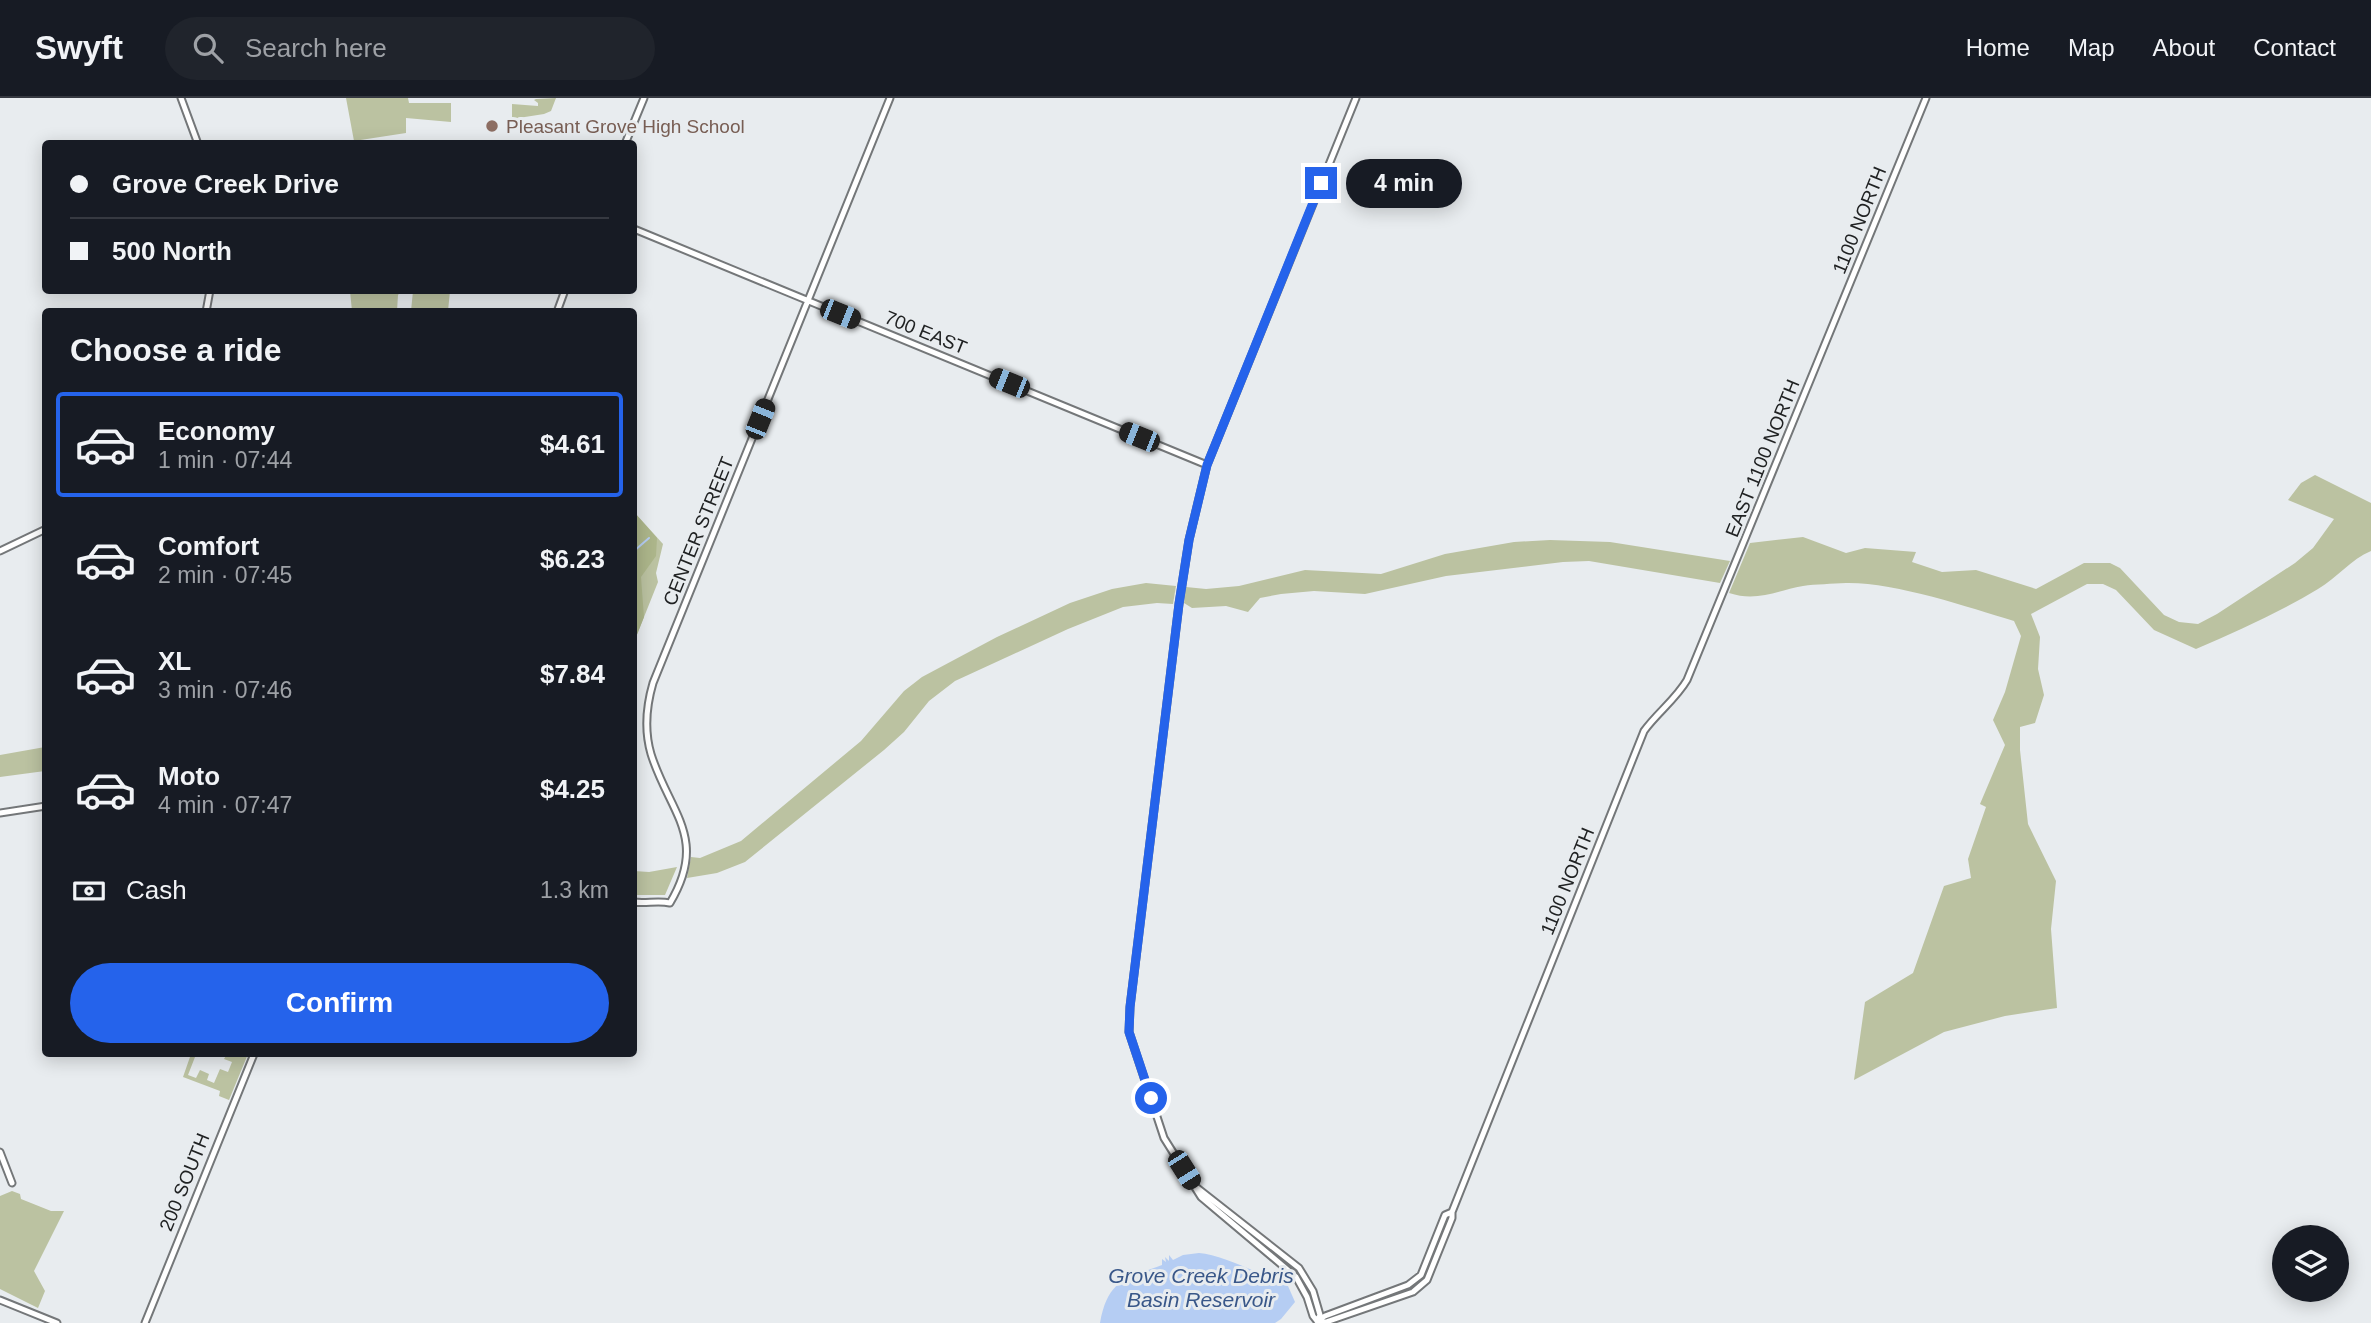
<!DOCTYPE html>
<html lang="en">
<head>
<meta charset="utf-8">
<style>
	body { margin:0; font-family:Arial,sans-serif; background:#20242c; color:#f1f3f6; height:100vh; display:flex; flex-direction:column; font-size:26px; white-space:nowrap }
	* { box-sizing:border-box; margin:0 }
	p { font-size:23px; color:#9ea1a6 }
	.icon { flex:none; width:38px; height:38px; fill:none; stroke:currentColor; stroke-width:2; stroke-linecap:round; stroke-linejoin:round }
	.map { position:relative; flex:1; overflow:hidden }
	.sheet { position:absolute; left:42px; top:210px; width:595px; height:749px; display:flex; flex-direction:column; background:#171b24; border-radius:7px; box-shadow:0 4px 18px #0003 }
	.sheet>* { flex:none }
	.hud { position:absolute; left:42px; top:42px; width:595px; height:154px; border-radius:7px; box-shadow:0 4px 18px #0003; display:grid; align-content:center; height:154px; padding:0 28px; background:#171b24 }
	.controls { position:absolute; left:2272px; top:1127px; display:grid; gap:14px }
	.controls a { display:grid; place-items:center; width:77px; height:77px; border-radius:50%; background:#171b24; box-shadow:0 4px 18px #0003; font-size:35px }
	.end { position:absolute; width:32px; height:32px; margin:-16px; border:9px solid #2563eb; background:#fff; box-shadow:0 0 0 4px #fff }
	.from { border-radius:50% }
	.bubble { position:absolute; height:49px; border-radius:24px; background:#171b24; box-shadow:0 4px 18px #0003; font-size:23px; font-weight:700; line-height:49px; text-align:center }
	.car { position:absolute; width:21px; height:42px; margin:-21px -10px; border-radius:9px; box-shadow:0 0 5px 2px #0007; background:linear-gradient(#222 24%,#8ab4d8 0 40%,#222 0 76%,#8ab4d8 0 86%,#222 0) }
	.hud b { display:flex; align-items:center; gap:24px; height:66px; font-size:26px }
	.hud b+b { border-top:2px solid #363941 }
	.hud i { width:18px; height:18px; background:#f1f3f6 }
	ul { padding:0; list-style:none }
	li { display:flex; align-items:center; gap:21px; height:105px; margin:0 14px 10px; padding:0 14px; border:4px solid transparent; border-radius:7px }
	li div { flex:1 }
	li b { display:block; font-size:26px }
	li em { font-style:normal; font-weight:700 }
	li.on { border-color:#2563eb }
	li>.icon { width:63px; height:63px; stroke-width:1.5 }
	h2 { padding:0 28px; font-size:32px; line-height:84px }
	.pay { display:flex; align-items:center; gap:18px; height:77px; padding:0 28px; font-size:26px }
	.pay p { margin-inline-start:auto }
	.cta { display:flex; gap:14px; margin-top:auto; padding:14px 28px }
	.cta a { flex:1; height:80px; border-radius:42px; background:#2563eb; color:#fff; font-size:28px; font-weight:700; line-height:80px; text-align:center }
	header { display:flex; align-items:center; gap:42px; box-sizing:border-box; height:98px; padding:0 35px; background:#171b24; border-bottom:2px solid #363941 }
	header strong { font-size:33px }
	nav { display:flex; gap:38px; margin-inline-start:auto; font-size:24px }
	.search { width:490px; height:63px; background:#20242c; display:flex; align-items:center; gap:18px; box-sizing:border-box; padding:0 24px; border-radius:38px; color:#9ea1a6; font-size:26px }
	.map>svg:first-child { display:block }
</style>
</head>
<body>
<header>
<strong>Swyft</strong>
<div class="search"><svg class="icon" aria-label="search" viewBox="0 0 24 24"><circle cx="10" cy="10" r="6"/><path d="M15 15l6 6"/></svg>Search here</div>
<nav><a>Home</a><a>Map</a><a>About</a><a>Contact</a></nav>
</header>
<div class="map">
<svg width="2371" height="1225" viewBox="0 0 2371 1225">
	<rect width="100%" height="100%" fill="#e8ecef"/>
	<!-- green -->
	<path fill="#bbc2a1" d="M346,0h62l1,5h42v19l-45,-4v15l-52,8z
		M556,0l-5,13 -7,3 -32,5v-15l26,2v-3l-4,-3 2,-1z
		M350,193h51l-3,4 -1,16h-45z
		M413,193h37l-2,20h-37z
		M2315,377l56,28v48c-20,8 -34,27 -53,38 -38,23 -81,42 -122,60l-42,-19 -38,-40 -13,-6h-16l-56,30 9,23 -2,32 6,26 -9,28 -15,4v23l8,74 28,57 -5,48 6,79 -52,8 -61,16 -90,48 11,-78 48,-29 31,-87 27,-8 -3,-19 18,-52 -6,-3 25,-59 -12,-25 12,-28 16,-56 -7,-15c-46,-14 -120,-39 -168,-38 -14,1 -30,1 -43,3 -28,5 -46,16 -74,7l21,-50 53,-6 43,16 19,-5 51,4 -4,10 30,10 34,-2 60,19 48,-26h26l10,5 44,47 15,7 19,2 19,-10 78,-51 18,-15 21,-29 -46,-19 13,-17z
		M634,414l29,32 -7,29 2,9 -24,60z
		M1550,442l60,2 120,19 -10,22 -131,-22 -26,1 -117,14 -81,18 -51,-3 -33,3 -21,4 -12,14 -22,-6 -34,2 -8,-5 2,-16 20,2 33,-3 66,-16 76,4 64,-20 69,-12z
		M1146,485l30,3 -3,18 -16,-1 -34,4 -55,22 -113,52 -26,20 -25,31 -20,18 -139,112 -28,11 -30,5 4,-21 9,1 41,-17 120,-100 43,-50 18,-14 75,-40 73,-34 42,-14z
		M45,649v24l-45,6v-22z
		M677,769l-12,28h-31v-24l15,1z
		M191,956h3l1,3 -7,18 8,3 4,-8 9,4 -2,6 7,3 6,-14 8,3 4,-10 -8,-3 3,-5h21l-19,46 -10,-4 1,-5 -37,-14z
		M12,1093l8,3 1,5 30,12h13l-30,60 11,20 -7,17 -38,-19v-93z"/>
	<!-- forest -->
	<path fill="#acb58a" d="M634,414l23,26 -1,18 -15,21 3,40 -10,25v-109l2,-4 -2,-2z"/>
	<!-- water -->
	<path fill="#b5cdf3" d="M1199,1155c25,2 65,23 89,33l7,16 -14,17 -6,4h-175c8,-43 24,-44 62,-58v-6l4,3 -1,-5 4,4v-6l4,5 10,-5z"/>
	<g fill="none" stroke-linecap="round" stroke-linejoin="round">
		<!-- stream -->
		<path stroke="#b5cdf3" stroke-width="2" d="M634,453l15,-13"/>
		<!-- minor casing -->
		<g stroke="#747779" stroke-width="9">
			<path id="minor" d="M181,0l17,46
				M625,46l19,-46
				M634,131l573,236
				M206,214l4,-22
				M557,214l8,-22
				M0,453l46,-22
				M0,715l46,-7
				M634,804c12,2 23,-2 36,1 39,-65 -1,-91 -19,-149 -7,-24 -5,-47 2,-71l237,-585
				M0,1054l12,31
				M1196,1089l103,81 14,23 7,24 -3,6
				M0,1202l57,23
				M1317,1223l9,1 87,-30 14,-12 25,-62v-6l192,-481c13,-18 32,-32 43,-51l239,-582
				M1317,1223l-4,-5 -6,-19 -11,-20 -95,-80 -37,-59 -35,-106 1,-25 49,-403 10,-64 18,-75 149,-367
				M1317,1223l8,-5 83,-31 13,-10 24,-60 7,-3
				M145,1225l109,-269"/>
		</g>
		<!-- minor -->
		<use href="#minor" stroke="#fff" stroke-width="5"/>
	</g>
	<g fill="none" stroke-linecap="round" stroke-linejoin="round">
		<!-- route -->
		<path stroke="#2563eb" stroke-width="9" d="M1151,1000l-22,-66 1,-25 49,-403 10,-64 18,-75 114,-282"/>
	</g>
	<!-- markers -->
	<circle fill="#8d6e63" stroke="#e8ecef" stroke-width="2.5" cx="492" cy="28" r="7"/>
	<g text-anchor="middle" stroke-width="6" stroke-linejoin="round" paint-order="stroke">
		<!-- education labels -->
		<g font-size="19" fill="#785e54" stroke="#e8ecef" text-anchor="start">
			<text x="506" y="35">Pleasant Grove High School</text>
		</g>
		<!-- street labels -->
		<g font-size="19" fill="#202223" stroke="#e8ecef">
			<text transform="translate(1859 122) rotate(-68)" y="7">1100 NORTH</text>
			<text transform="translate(926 234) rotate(22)" y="7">700 EAST</text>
			<text transform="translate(1762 360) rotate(-68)" y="7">EAST 1100 NORTH</text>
			<text transform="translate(698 433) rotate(-68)" y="7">CENTER STREET</text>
			<text transform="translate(1567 783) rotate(-68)" y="7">1100 NORTH</text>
			<text transform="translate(184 1084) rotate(-68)" y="7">200 SOUTH</text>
		</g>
		<!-- water labels -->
		<g font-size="21" font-style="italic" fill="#395789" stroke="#e8ecef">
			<text x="1201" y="1185">Grove Creek Debris<tspan x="1201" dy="24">Basin Reservoir</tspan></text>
		</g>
	</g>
</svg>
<div class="controls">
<a><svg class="icon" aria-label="layers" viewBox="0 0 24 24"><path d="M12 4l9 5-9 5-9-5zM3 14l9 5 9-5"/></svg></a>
</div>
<i class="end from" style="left:1151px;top:1000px"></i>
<i class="end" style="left:1321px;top:85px"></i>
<div class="bubble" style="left:1346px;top:61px;width:116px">4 min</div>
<i class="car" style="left:840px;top:216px;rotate:112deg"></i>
<i class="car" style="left:1009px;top:285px;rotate:292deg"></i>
<i class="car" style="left:760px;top:321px;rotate:22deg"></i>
<i class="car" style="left:1139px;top:339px;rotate:292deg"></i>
<i class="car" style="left:1184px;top:1072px;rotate:148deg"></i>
<div class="hud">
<b><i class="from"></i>Grove Creek Drive</b>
<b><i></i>500 North</b>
</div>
<section class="sheet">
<h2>Choose a ride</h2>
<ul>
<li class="on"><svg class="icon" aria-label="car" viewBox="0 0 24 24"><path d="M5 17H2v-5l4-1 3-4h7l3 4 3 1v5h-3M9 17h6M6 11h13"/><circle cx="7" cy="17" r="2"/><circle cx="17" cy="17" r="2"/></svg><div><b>Economy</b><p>1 min · 07:44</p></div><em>$4.61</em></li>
<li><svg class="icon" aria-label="car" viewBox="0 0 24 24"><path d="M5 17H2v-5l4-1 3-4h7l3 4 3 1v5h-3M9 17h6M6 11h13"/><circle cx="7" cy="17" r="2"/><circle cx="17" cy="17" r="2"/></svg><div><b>Comfort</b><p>2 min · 07:45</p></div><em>$6.23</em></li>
<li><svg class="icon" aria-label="car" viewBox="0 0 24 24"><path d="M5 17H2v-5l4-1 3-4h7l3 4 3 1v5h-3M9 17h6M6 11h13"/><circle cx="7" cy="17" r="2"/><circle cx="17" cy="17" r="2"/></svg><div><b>XL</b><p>3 min · 07:46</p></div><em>$7.84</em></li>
<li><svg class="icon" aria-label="car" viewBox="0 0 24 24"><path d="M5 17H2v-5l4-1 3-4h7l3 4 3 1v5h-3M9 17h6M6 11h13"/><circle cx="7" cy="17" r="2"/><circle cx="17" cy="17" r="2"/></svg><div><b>Moto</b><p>4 min · 07:47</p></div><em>$4.25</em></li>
</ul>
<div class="pay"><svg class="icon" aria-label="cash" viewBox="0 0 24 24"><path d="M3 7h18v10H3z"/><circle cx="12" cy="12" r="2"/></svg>Cash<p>1.3 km</p></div>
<div class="cta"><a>Confirm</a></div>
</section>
</div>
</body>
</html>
